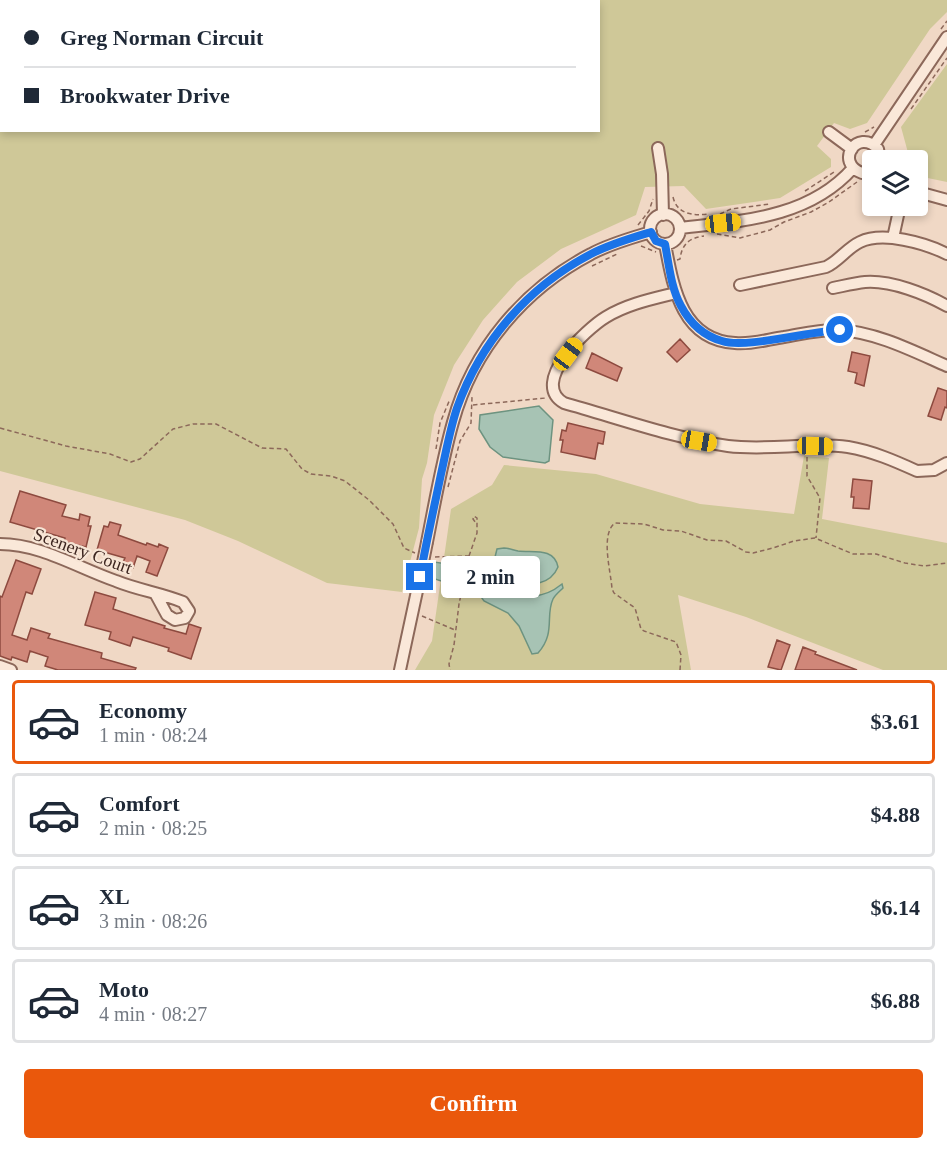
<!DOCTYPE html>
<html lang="en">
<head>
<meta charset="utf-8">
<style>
	body { margin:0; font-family:Georgia,serif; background:#f6f6f7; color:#1f2937; height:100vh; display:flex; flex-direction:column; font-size:22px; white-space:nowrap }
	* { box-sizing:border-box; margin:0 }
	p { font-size:20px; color:#747a83 }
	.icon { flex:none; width:33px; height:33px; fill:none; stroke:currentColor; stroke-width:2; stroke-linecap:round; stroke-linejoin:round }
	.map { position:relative; height:670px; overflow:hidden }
	.sheet { display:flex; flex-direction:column; background:#fff; flex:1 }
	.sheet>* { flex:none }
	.hud { position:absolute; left:0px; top:0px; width:600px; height:132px; box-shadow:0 3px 9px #0003; display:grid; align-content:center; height:132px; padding:0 24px; background:#fff }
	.fabs { position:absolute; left:862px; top:150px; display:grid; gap:12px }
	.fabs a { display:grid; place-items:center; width:66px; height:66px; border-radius:6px; background:#fff; box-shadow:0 3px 9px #0003; font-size:30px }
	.end { position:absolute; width:27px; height:27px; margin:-14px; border:8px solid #1a73e8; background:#fff; box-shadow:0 0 0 3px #fff }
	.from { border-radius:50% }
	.bubble { position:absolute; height:42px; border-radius:6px; background:#fff; box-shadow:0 3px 9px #0003; font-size:20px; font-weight:700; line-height:42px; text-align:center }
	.car { position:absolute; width:18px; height:36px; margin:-18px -9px; border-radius:8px; box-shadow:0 0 4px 2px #0007; background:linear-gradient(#f5c518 24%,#345 0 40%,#f5c518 0 76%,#345 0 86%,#f5c518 0) }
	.hud b { display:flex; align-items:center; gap:21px; height:57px; font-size:22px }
	.hud b+b { border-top:2px solid #e0e1e3 }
	.hud i { width:15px; height:15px; background:#1f2937 }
	ul { padding:10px 0 0; list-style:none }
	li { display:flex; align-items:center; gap:18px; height:84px; margin:0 12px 9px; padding:0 12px; border:3px solid #e0e1e3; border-radius:6px }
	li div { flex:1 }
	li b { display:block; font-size:22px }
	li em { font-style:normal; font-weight:700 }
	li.on { border-color:#ea580c }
	li>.icon { width:54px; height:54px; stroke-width:1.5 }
	.cta { display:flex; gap:12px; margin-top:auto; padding:12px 24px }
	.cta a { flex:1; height:69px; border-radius:6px; background:#ea580c; color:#fff; font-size:24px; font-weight:700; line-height:69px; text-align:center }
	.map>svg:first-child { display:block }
</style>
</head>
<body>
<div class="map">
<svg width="947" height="670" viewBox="0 0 947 670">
	<rect width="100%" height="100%" fill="#f0d8c5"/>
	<!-- green -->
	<path fill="#cfc898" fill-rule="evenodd" d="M0,0h947v12l-17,17 -63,94 -17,6 -16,-6 -17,23 14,13v8l-51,31 -74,11 -22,-23 -39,1 -9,28 -75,34 -44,33 -34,38 -29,45 -20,50 -7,48 -5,16 -3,49 -17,64 -75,-9 -89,-42 -53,-21 -185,-49zM2,2h596v128h-596z
		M947,64v118l-29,-6v-16h-8l-9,-33z
		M804,456l25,2 -7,61 125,24v127h-64l-137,-53 -68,-22 13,75h-276l17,-29 19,-132 41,-24 12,-20 92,9 104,30 94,10z"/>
	<!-- water -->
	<path fill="#a7c3b4" stroke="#6d9380" stroke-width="1.5" d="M539,406l14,14 -4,41 -4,2 -42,-6 -13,-10 -11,-18 1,-14z
		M504,548c5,0 9,2 14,3 15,2 36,-4 40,16 -7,17 -29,22 -44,11 -7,-5 -14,-14 -19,-21l2,-8z
		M434,562c13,1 17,4 28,7 10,2 19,2 28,6 7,3 13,9 20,13 18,12 36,9 52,-4l1,4c-3,3 -8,7 -10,11 -8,17 3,34 -15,54l-6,1 -13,-28 -11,-13 -24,-12 -16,-22 -6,-2c-15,8 -27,5 -39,-7l1,-5z"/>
	<!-- building -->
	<path fill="#d08779" stroke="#8d4a3f" stroke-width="1.5" d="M680,339l10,11 -13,12 -10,-10z
		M852,352l18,4 -6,30 -9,-3 2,-10 -9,-2z
		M592,353l30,15 -5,13 -31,-13z
		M938,388l9,3v17l-2,-1 -4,13 -13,-4z
		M568,423l37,9 -2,12 -5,-1 -3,16 -34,-7 2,-12h-3l2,-10 4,1z
		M853,479l19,2 -3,28 -16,-1 1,-11h-3z
		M20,491l46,14 -4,11 17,4 1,-6 10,3 -2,9h3l-5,21 -21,-5v-4l-55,-16z
		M110,522l11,3 -3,10 28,10 1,-2 11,4 1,-3 9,4 -11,28 -11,-4 4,-11 -13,-5 -4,12 -11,-4 3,-6 -28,-8 7,-24 4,1z
		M16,560l25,9 -9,25 -6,-2 -14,43 15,5 4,-12 19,6 -2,4 54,15 -1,5 35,10 -1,2h-77l-13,-4 3,-9 -18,-6 -3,11 -15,-5 -1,3 -11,-4v-60l2,1z
		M95,592l21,6 -3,11 52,17 -1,2 22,6 3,-10 12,4 -10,31 -23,-8 1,-3 -36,-11 -3,9 -21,-7 2,-7 -26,-7z
		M777,640l13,5 -9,25 -13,-3z
		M803,647l13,5 -1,2 42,16h-62z"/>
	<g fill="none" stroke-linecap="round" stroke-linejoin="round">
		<!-- minor casing -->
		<g stroke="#8c685a" stroke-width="14">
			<path id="minor" d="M829,132l23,17
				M874,145l73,-108
				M658,148l4,26 1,41
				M873,171l-11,2c-28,-10 -5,-46 16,-24l2,11
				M918,192l29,8
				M650 229a15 15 0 1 1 30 0a15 15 0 1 1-30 0Z
				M680,228c62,-7 129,-10 173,-60
				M893,238l7,-32
				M665,244c8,42 16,96 70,99 16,2 34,-4 49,-6 18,-3 37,-8 55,-7 37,2 74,21 108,36
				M740,285l86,-18c13,-6 21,-19 34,-25 23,-11 65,1 87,12
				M833,288c10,-2 22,-5 32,-6 26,-2 61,12 82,24
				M676,293c-24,6 -49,11 -70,24 -20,12 -77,66 -42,86 54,15 109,35 164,43 40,5 80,-4 120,1 24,4 47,14 69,24l17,-1 13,-7
				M427,542c8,-40 15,-81 26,-120 20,-73 71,-133 138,-168 18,-10 40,-16 60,-22
				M0,544c41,0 78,24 116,37 22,9 45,12 67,21l6,9 -4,7 -10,2 -8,-5 -12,-22
				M0,666l11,4
				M400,670l20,-93"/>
		</g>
		<!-- path -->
		<path stroke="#8c685a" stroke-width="1.5" stroke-dasharray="4.5 3" stroke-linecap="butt" d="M32,2l11,-2
			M0,15l2,-1
			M941,29l6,-8
			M911,109l36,-51
			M865,132l9,-5
			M805,191l29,-19
			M673,197c4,17 19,19 36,17
			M720,214l11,-5 39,-5
			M638,225l11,-14 4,-12
			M717,234l23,4 30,-8 14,-8 27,-10 18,-10 28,-20
			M641,246l15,6
			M677,260l3,-1c2,-15 9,-21 24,-23
			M592,266l25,-12
			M473,405l73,-7
			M0,428l66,18 44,8 21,8 9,-3 33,-30 20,-5h23l46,24 24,1 16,20 9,5 20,2 14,5 24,19 24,24 11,24 11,5
			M436,449l4,-26 10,-24
			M807,457v19l13,22 -4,40
			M448,487l12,-46 11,-18 1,-26
			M469,556l8,-23v-15l-3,-2 -1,3 3,4
			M435,557l34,-1 -10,48 -5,41 -5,19 1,6
			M422,616l33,14
			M680,670l1,-15 -5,-13 -32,-11 -3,-2 -6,-21 -21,-15 -2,-4c-1,-17 -12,-55 3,-66l29,1 19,6 18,1 26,9 19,1 20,11 7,1 20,-5 21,-7 21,-3 38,16h23l29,9 19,3 23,-3"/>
		<!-- minor -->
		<use href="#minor" stroke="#fae8d9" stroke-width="10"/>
		<!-- minor-bridge casing -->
		<g stroke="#8c685a" stroke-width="14" stroke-linecap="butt">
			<path id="minor-bridge" d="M420,577l7,-35"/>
		</g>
		<!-- minor-bridge -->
		<use href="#minor-bridge" stroke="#fae8d9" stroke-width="10"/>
	</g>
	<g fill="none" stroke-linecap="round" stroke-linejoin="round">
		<!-- route -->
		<path stroke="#1a73e8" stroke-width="8" d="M420,577c6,-34 14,-69 21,-103 5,-22 9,-45 16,-66 24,-67 71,-121 134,-154 19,-10 40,-16 60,-22l5,9 9,3c4,21 6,44 16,62 9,17 23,30 41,35 23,8 89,-10 118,-11"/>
	</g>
	<g text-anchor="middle" stroke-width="4.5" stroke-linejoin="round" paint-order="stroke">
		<!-- street labels -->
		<g font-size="18" fill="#3c251f" stroke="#f7e5d5">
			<text transform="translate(83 551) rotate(20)" y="6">Scenery Court</text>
		</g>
	</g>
</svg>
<div class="fabs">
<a><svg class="icon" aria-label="layers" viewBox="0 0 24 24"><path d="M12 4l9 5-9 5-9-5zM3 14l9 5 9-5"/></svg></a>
</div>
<i class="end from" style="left:840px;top:330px"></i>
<i class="end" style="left:420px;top:577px"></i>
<div class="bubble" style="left:441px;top:556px;width:99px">2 min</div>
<i class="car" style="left:723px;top:223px;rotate:84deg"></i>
<i class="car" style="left:568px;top:354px;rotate:37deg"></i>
<i class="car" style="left:699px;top:441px;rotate:100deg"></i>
<i class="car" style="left:815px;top:446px;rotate:91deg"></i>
<div class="hud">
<b><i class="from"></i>Greg Norman Circuit</b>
<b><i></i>Brookwater Drive</b>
</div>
</div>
<section class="sheet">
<ul>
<li class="on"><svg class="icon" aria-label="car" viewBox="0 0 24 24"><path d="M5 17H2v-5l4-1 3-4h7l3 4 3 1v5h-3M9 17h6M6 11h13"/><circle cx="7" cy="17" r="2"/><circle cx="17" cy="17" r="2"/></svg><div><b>Economy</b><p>1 min · 08:24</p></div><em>$3.61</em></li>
<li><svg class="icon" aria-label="car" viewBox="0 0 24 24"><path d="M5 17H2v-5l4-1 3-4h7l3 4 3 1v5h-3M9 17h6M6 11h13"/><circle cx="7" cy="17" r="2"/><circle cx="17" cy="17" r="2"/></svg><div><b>Comfort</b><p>2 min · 08:25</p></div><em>$4.88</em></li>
<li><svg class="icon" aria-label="car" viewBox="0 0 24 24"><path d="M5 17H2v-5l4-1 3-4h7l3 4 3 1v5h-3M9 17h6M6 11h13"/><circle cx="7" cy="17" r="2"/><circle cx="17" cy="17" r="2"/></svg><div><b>XL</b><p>3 min · 08:26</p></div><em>$6.14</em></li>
<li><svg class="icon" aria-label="car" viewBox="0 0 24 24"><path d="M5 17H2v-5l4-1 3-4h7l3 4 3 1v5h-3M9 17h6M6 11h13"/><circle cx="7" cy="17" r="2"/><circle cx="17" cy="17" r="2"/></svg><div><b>Moto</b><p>4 min · 08:27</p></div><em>$6.88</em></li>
</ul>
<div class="cta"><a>Confirm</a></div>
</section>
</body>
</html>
